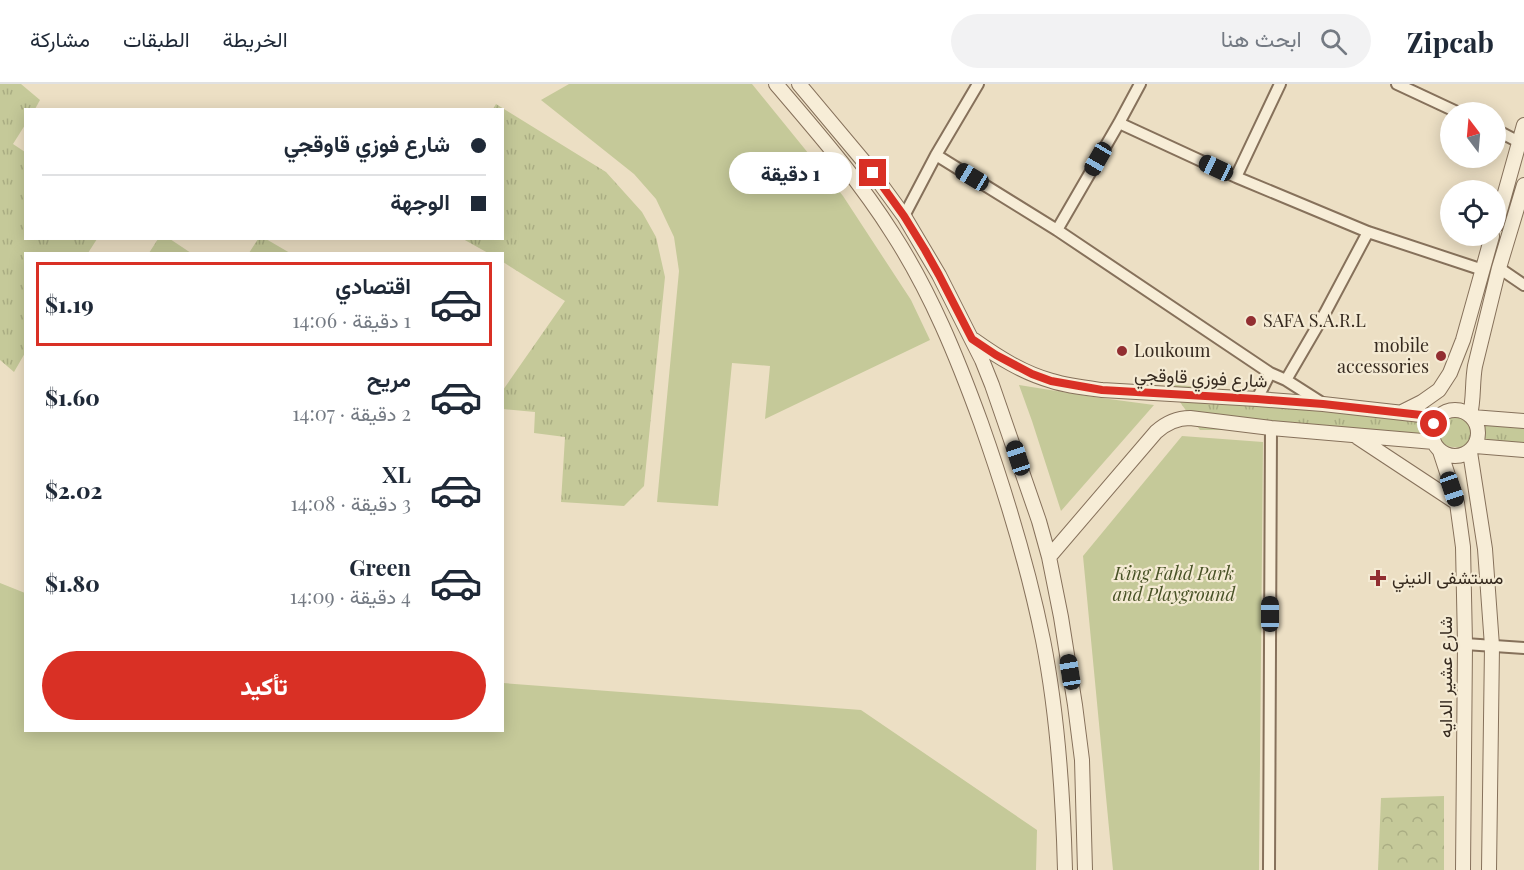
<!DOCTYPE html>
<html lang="ar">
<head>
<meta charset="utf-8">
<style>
	body { margin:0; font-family:"Playfair Display",Vazirmatn,serif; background:#f2f2f3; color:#1f2937; direction:rtl; height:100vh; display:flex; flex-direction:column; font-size:22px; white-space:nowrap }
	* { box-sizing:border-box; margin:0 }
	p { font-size:20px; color:#747a83 }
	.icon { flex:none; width:33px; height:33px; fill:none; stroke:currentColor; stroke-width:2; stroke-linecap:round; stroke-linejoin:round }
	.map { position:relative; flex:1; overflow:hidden; direction:ltr }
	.details { position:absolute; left:24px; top:168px; width:480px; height:480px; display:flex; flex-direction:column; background:#fff; border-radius:0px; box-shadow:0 3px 15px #0003; direction:rtl }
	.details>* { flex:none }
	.guide { position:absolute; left:24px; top:24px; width:480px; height:132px; border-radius:0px; box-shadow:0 3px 15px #0003; direction:rtl; display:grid; align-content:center; height:132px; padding:0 18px; background:#fff }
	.needle { width:39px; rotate:344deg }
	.buttons { position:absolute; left:1440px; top:18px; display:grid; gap:12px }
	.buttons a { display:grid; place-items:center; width:66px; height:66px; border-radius:50%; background:#fff; box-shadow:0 3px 15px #0003; font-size:30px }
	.end { position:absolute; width:27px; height:27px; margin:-14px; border:8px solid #d93025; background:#fff; box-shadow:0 0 0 3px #fff }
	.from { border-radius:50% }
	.bubble { position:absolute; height:42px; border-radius:21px; background:#fff; box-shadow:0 3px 15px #0003; font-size:20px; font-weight:800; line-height:42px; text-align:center; direction:rtl }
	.car { position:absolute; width:18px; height:36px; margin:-18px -9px; border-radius:8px; box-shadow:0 0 4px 2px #0007; background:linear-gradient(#222 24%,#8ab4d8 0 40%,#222 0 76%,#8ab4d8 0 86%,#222 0) }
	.guide b { display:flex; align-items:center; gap:21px; height:57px; font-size:22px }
	.guide b+b { border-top:2px solid #e0e1e3 }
	.guide i { width:15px; height:15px; background:#1f2937 }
	ul { padding:10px 0 0; list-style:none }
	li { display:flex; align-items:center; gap:18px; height:84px; margin:0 12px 9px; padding:0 6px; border:3px solid transparent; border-radius:0px }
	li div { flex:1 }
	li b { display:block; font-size:22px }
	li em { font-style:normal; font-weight:800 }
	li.current { border-color:#d93025 }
	li>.icon { width:54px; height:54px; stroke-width:1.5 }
	.primary-button { display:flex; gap:12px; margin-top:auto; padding:12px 18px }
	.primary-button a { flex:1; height:69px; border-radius:36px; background:#d93025; color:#fff; font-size:24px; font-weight:800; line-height:69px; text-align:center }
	header { display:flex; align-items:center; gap:36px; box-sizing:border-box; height:84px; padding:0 30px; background:#fff; border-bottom:2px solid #e0e1e3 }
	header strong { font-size:28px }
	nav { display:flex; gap:33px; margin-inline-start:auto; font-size:21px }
	.search { width:420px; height:54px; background:#f2f2f3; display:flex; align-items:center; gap:15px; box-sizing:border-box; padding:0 21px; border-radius:33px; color:#747a83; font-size:22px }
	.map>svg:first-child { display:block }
</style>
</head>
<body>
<header>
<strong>Zipcab</strong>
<div class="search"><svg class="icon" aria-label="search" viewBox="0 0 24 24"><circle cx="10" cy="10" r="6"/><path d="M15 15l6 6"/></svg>ابحث هنا</div>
<nav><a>الخريطة</a><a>الطبقات</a><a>مشاركة</a></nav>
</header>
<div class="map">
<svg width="1524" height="786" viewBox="0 0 1524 786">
	<defs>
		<pattern id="grass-tufts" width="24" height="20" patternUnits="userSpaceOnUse" patternTransform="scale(1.5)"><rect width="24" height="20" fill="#c5c999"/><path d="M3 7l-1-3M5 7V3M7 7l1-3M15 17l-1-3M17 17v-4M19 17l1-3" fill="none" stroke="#aaad83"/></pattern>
		<pattern id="forest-crowns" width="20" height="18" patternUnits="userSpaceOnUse" patternTransform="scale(1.5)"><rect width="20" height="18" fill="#c5c999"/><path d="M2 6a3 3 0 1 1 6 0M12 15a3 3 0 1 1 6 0" fill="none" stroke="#aaad83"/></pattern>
	</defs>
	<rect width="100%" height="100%" fill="#ecdfc4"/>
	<!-- grass -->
	<path fill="url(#grass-tufts)" d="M0,0h21l19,16 -5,9 -9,1 -1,15 -12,19 12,8 1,86 71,1 -9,14 -62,1 -1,99 -11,19 -14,-12z
		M496,20l110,68 36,40 14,25 9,40 -21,209 -20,20 -63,-4 4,-65 -31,-4 1,-21 -32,-3v-19l62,-89 -62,-39 -1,-8 -14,-1 -25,-14 39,-1v-128l-9,-1z
		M158,155h12l21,14h-42z
		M258,155h8l24,14h-41z
		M1167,300l357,32v38l-243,-24h-81z"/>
	<!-- forest -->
	<path fill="url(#forest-crowns)" d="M1444,712v74h-66l3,-72z"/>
	<!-- green -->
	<path fill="#c5c999" d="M569,0h183l91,112 68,104 19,40 -165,79 5,-53 -38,-3 -14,143 -61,-4 22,-231 -5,-34 -18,-38 -22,-25 -93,-74z
		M1019,301l75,12 60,8 -93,106 -29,-90z
		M1182,352l81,6 -4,428h-146l-30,-314z
		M0,499l25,10 1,137h476l1,-47 358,27 176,120 -1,40h-1036z"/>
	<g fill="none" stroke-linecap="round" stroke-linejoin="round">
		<!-- minor casing -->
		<g stroke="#86715b" stroke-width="14">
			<path id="minor" d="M1397,0l60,28
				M1119,39l117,54 132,55 115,38
				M1496,46l23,12
				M936,71l121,75 213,143 16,7 36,23
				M1236,93l44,-93
				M904,132l32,-61 42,-71
				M1057,146l62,-107 21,-39
				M1499,184l25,17
				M1286,296l39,-67 43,-81
				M1257,315l13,-26
				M1465,560l59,4
				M1269,786l2,-442"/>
		</g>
		<!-- tertiary casing -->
		<g stroke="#86715b" stroke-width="16">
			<path id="tertiary" d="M776,0c41,48 83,96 117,150 38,59 64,123 88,189 25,71 47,143 62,217 15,76 20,153 22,230
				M799,0l67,80 38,52 35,59 43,85 10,25 47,136 10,36 12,60 14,88 7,55 3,110
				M1496,141l28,-100
				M974,256c24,17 49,33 78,41 16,5 34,7 50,9l155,9 66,5 116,13
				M1432 349a23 23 0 1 1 46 0a23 23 0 1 1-46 0Z
				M1402,328l20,-10 17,-12 11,-17 13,-33 29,-104
				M1470,331c4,-16 2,-32 5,-49l24,-98 25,-83
				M1472,333l52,4
				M1357,353l100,66
				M1475,362l49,4
				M1440,367l17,52 6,44 2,97 -2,226
				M1470,368l15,97 7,97 -3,224
				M1049,473l107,-125c10,-9 20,-14 34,-14l81,10 163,14"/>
		</g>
		<!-- minor -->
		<use href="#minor" stroke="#f7edd7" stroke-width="10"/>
		<!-- tertiary -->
		<use href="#tertiary" stroke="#f7edd7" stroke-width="14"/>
	</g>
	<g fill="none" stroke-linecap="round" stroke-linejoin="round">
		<!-- route -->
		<path stroke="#d93025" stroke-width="8" d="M873,89l31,43 21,34 14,25 33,64 24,16 36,19 19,7 51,9 155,9 66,5 116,13 -5,7"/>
	</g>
	<!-- markers -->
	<g fill="#922e31" stroke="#f4ead3" stroke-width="2">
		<circle cx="1251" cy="237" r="6"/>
		<circle cx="1122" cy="267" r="6"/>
		<circle cx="1441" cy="272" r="6"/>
		<path d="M1375 485h6v6h6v6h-6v6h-6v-6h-6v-6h6z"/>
	</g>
	<g text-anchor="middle" stroke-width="4.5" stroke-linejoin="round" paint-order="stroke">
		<!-- poi labels -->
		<g font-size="18" fill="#362a1f" stroke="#f4ead3" text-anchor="start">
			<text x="1263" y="243">SAFA S.A.R.L</text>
			<text x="1429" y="268" text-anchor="end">mobile<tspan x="1429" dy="21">accessories</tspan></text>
			<text x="1134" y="273">Loukoum</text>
			<text x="1392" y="500">مستشفى النيني</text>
		</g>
		<!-- street labels -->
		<g font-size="18" fill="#362a1f" stroke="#f4ead3">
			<text transform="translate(1201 294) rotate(3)" y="6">شارع فوزي قاوقجي</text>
			<text transform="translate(1446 593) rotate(-90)" y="6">شارع عشير الدايه</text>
		</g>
		<!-- park labels -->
		<g font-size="18" font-style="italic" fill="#485226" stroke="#f4ead3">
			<text x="1174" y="496">King Fahd Park<tspan x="1174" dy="21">and Playground</tspan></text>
		</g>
	</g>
</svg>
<div class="buttons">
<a><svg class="needle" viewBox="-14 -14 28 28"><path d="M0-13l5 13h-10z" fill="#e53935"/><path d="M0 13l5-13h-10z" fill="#747a83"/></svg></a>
<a><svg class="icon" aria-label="locate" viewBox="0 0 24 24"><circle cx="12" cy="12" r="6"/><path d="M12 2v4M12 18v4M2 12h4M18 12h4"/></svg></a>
</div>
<i class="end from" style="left:1434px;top:340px"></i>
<i class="end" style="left:873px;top:89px"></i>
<div class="bubble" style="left:729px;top:68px;width:123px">1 دقيقة</div>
<i class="car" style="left:1098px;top:75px;rotate:210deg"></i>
<i class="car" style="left:1216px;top:84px;rotate:295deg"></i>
<i class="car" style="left:972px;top:93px;rotate:301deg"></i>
<i class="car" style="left:1018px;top:374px;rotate:342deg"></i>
<i class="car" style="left:1452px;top:405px;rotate:161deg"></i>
<i class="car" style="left:1270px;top:530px;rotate:0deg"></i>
<i class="car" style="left:1070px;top:588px;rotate:351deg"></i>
<div class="guide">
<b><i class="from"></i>شارع فوزي قاوقجي</b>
<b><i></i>الوجهة</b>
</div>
<section class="details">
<ul>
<li class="current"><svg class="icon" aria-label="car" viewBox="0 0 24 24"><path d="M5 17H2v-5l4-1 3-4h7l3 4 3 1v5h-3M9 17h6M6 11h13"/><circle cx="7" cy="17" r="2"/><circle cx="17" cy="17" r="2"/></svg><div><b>اقتصادي</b><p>1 دقيقة · 14:06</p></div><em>$1.19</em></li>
<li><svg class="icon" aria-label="car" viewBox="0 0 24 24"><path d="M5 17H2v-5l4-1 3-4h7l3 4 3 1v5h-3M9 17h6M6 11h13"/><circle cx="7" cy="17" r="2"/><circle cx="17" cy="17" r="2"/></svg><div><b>مريح</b><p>2 دقيقة · 14:07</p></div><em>$1.60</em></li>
<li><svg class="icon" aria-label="car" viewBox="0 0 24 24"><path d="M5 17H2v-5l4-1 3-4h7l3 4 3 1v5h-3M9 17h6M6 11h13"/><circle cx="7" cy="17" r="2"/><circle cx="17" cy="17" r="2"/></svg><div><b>XL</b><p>3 دقيقة · 14:08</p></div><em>$2.02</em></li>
<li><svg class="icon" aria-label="car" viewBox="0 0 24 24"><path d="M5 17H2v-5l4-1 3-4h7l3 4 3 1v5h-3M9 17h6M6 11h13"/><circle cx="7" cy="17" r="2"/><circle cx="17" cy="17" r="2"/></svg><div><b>Green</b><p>4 دقيقة · 14:09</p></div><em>$1.80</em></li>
</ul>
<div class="primary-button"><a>تأكيد</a></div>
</section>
</div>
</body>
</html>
